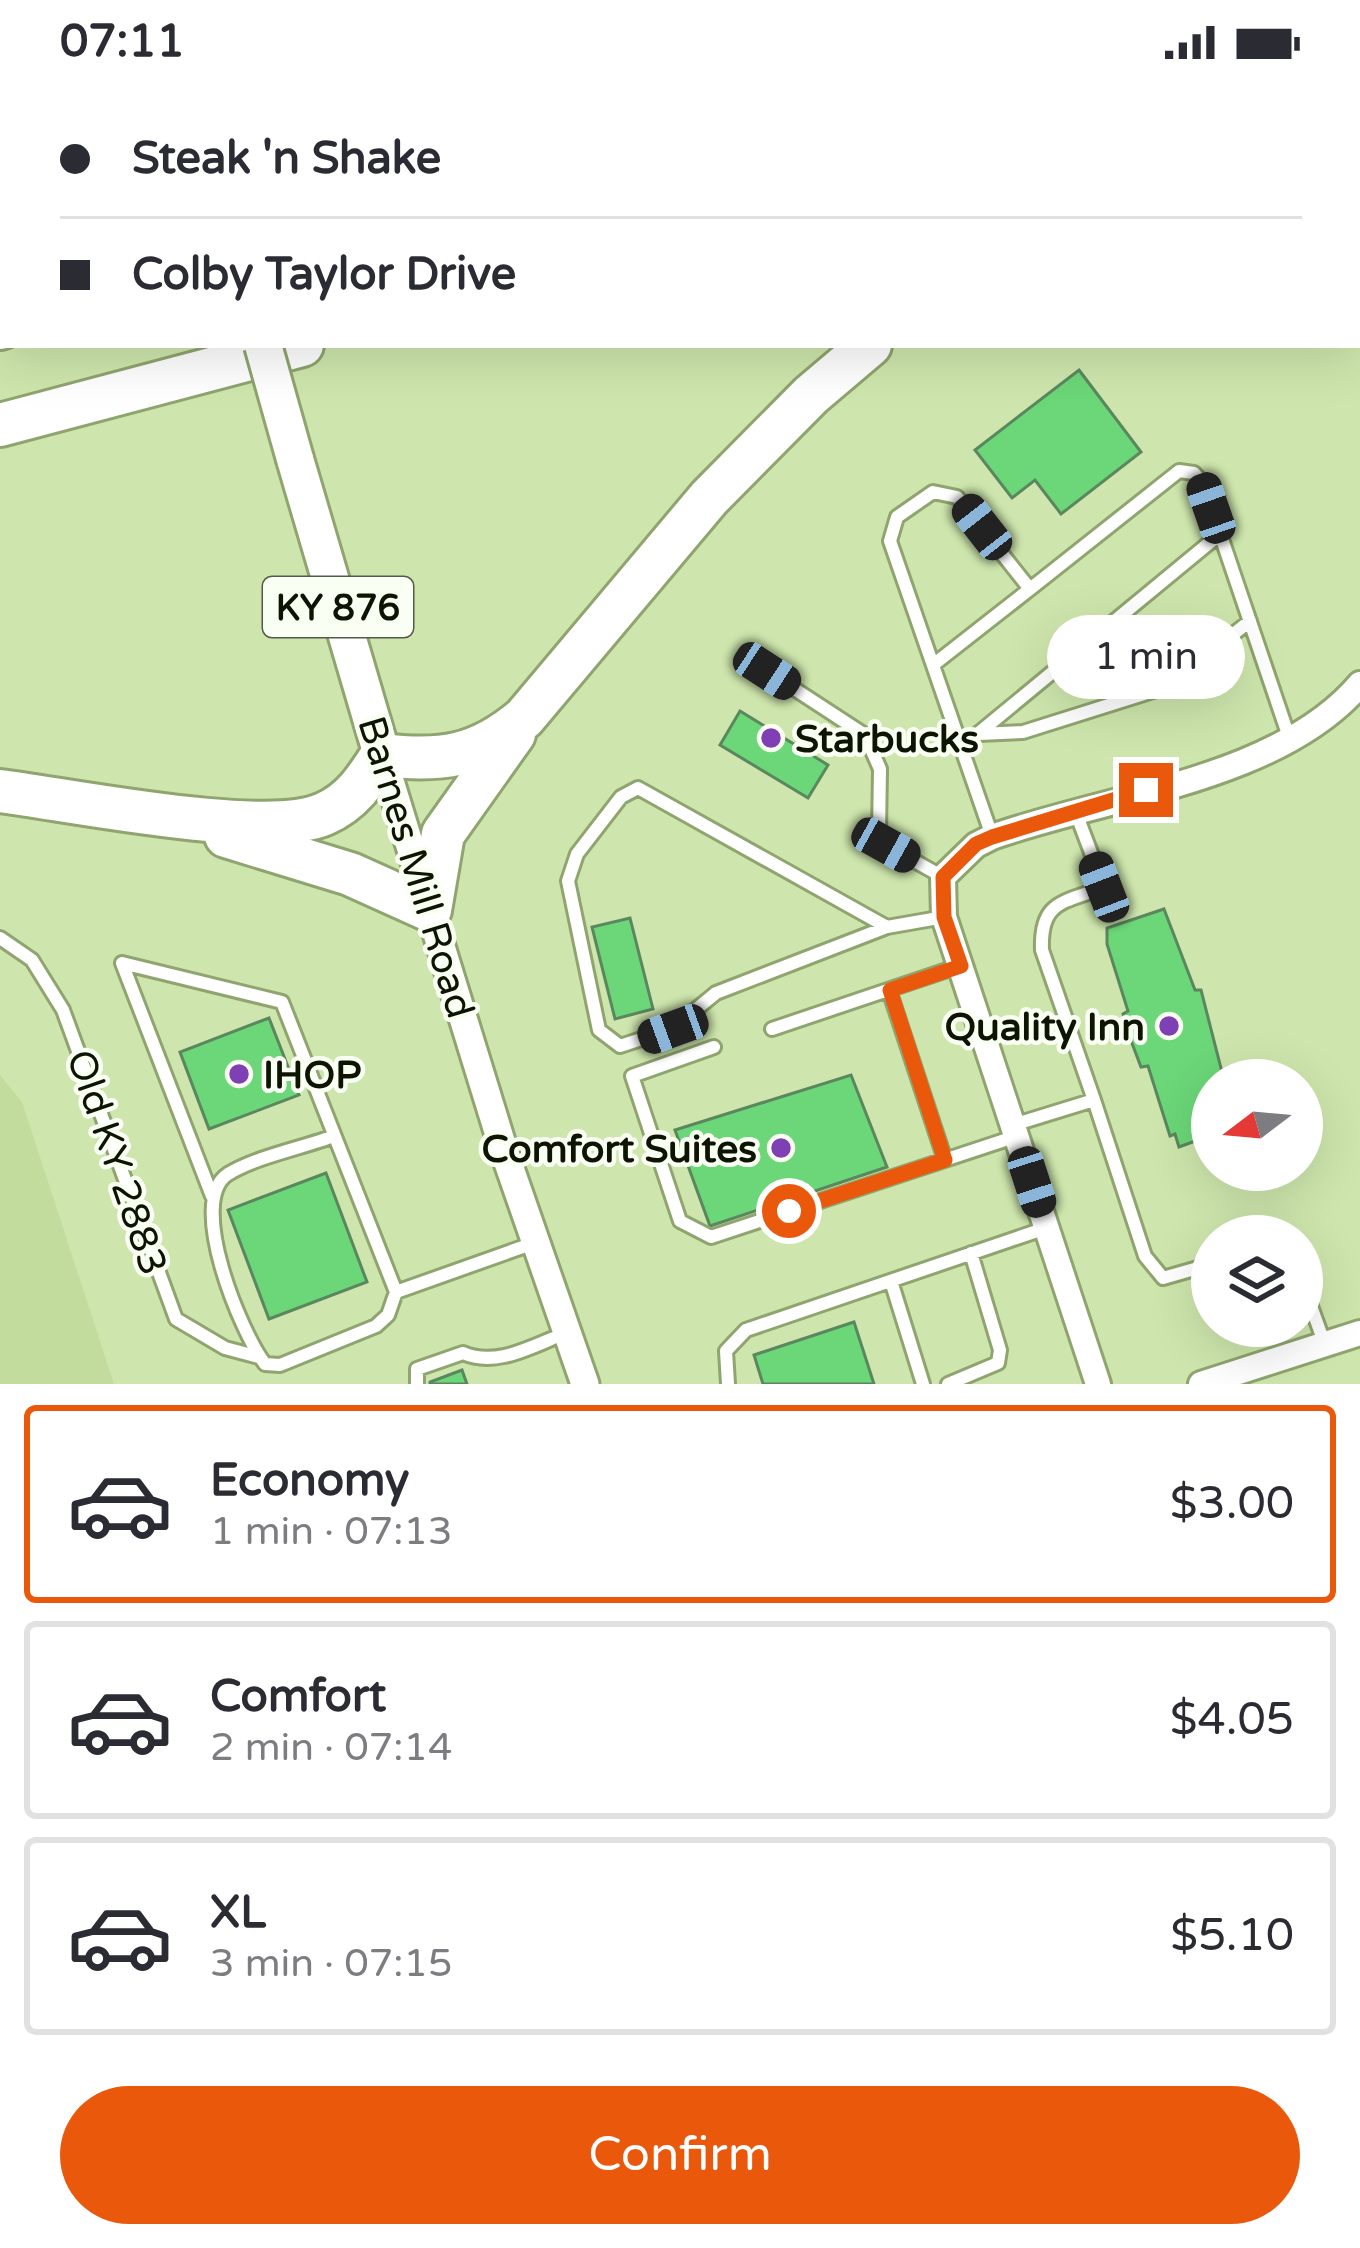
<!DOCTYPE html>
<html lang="en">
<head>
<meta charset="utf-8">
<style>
	body { margin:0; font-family:"Varela Round",sans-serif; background:#f2f2f3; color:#2b2b33; height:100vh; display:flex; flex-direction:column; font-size:45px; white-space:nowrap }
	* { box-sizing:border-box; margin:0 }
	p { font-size:39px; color:#7c7c81 }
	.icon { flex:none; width:66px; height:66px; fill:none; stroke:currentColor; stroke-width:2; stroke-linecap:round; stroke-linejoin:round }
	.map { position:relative; height:1300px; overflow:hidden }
	.side { display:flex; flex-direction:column; background:#fff; flex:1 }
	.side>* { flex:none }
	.banner { position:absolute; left:0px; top:0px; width:1362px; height:264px; box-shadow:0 12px 48px #0002; display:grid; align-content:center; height:264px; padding:0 60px; background:#fff }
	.needle { width:78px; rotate:254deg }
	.controls { position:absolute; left:1191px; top:975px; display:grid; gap:24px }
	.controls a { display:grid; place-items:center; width:132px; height:132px; border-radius:50%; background:#fff; box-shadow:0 12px 48px #0002; font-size:60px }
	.end { position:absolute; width:54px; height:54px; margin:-27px; border:15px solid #ea580c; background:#fff; box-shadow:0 0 0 6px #fff }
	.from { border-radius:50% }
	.bubble { position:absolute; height:84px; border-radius:42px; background:#fff; box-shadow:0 12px 48px #0002; font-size:39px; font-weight:600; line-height:84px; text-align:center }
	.car { position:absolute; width:36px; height:72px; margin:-36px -18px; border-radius:15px; box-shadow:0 0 9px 3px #0007; background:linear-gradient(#222 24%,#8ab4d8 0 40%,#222 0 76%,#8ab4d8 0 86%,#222 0) }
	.banner b { display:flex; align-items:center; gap:42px; height:114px; font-size:45px }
	.banner b+b { border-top:3px solid #e1e1e2 }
	.banner i { width:30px; height:30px; background:#2b2b33 }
	ul { padding:21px 0 0; list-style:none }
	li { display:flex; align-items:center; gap:36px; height:198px; margin:0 24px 18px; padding:0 36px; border:6px solid #e1e1e2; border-radius:12px }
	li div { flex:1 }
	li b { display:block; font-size:45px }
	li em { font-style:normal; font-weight:600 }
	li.selected { border-color:#ea580c }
	li>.icon { width:108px; height:108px; stroke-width:1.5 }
	.button { display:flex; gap:24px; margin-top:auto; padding:24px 60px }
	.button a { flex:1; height:138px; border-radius:72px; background:#ea580c; color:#fff; font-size:48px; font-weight:600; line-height:138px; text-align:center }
	.status { display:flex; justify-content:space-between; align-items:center; height:84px; padding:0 60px; background:#fff; direction:ltr }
	.status svg { height:33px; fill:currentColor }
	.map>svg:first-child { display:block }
</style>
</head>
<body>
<div class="status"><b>07:11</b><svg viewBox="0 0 49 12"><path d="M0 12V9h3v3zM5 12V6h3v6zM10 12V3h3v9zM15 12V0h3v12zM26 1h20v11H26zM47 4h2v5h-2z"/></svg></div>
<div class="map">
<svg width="1360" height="1300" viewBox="0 0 1360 1300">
	<rect width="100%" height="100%" fill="#cee6ad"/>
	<!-- built -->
	<path fill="#c2dc9d" d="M0,991l22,27 92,282h-114z"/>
	<!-- building -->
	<path fill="#6bd778" stroke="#5b875e" stroke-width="3" d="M1079,286l62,82 -80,62 -26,-34 -23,18 -37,-48z
		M740,627l88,54 -20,33 -88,-53z
		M1164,825l31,81h6l23,90h-12v55l-33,12 -4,-13 -5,2 -22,-70 -7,1 -11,-29 -7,-24 5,-3 -21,-67v-16z
		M630,834l23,91 -38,10 -23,-92z
		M269,934l30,77 -90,34 -29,-77z
		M851,991l36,92 -177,59 -35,-96z
		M326,1089l41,109 -98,37 -41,-109z
		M854,1238l20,62h-111l-9,-29z
		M462,1286l5,14h-37v-2z"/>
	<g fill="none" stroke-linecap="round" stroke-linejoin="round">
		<!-- service casing -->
		<g stroke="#8fa46e" stroke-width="18">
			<path id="service" d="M933,581l97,-76
				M767,587l98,64 15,34 -1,65 7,11 57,32
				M979,650l44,-2 143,-45 84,-66
				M963,662l257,-212
				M1076,729l28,74c-40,16 -64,13 -62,63l52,150
				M992,752l-102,-295 7,-24 36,-25 24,5 73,92 149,-118 15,2 9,10 87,257
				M887,843l-171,66 -44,36 -52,17 -21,-16 -31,-149 9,-27 44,-57 17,-9 249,139 57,-10
				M0,854l32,22 31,50 113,309 49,29 34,9
				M889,906l56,170
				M772,945l187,-63
				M714,963l-82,29 48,145 31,16 306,-101
				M1013,1041l81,-25 51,156 18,22 49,-14
				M334,1052c-32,12 -76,20 -106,38 -42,27 13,159 37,190l15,1 96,-39 12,-11 8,-23 138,-49
				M212,1112l-90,-233 160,39 114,290
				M891,1197l32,103
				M1302,1197l23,64
				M417,1300v-15l46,-16c34,15 71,-8 103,-20
				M728,1300l-2,-33 20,-21 300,-102
				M948,1300l50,-21 2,-13 -29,-97"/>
		</g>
		<!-- minor casing -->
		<g stroke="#8fa46e" stroke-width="30">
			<path id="minor" d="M1098,1300l-154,-467 -1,-40 33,-32 16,-8c114,-41 287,-57 368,-153
				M1201,1300l159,-51"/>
		</g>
		<!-- tertiary casing -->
		<g stroke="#8fa46e" stroke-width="33">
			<path id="tertiary" d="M382,671l122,396 81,233"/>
		</g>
		<!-- primary casing -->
		<g stroke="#8fa46e" stroke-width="42">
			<path id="primary" d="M192,0l1,3
				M295,375l87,296"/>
		</g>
		<!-- motorway casing -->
		<g stroke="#8fa46e" stroke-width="48">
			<path id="motorway" d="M825,3l9,-3
				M1160,3l10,-3
				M1317,3l7,-3
				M0,244l3,-1
				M0,341l302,-80
				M0,707c71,9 266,49 324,23 28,-12 42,-34 58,-59 59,7 96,2 142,-37l185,-220 102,-103 59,-50
				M226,752l124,38 80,36 13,-76 71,-100"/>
		</g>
		<!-- service -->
		<use href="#service" stroke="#fff" stroke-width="12"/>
		<!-- minor -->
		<use href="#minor" stroke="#fff" stroke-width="24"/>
		<!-- tertiary -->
		<use href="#tertiary" stroke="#fff" stroke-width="27"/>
		<!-- primary -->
		<use href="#primary" stroke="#fff" stroke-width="36"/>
		<!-- motorway -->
		<use href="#motorway" stroke="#fff" stroke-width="42"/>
		<!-- primary-bridge casing -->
		<g stroke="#8fa46e" stroke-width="42" stroke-linecap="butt">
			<path id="primary-bridge" d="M263,261l32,114"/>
		</g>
		<!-- primary-bridge -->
		<use href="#primary-bridge" stroke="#fff" stroke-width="36"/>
	</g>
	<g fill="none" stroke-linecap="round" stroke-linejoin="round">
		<!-- route -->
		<path stroke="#ea580c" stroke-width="15" d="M789,1127l156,-51 -55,-170 71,-24 -17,-49 -1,-40 33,-33 16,-7 154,-47"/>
	</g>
	<!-- markers -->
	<g fill="#8040b5" stroke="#fafff3" stroke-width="4.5">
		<circle cx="771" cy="654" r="12"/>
		<circle cx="1169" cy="942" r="12"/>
		<circle cx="239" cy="990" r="12"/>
		<circle cx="781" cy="1064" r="12"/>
	</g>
	<g text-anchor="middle" stroke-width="9" stroke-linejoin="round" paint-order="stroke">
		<!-- shield labels -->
		<rect fill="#fafff3" stroke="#545a4a" stroke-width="3" x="263" y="493" width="150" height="60" rx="9"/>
		<g font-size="36" font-weight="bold" fill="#0d1402">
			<text x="338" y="536">KY 876</text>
		</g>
		<!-- poi labels -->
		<g font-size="39" font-weight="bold" fill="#0d1402" stroke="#fafff3" text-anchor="start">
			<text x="795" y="668">Starbucks</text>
			<text x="1145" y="956" text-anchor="end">Quality Inn</text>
			<text x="263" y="1004">IHOP</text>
			<text x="757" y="1078" text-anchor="end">Comfort Suites</text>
		</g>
		<!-- street labels -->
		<g font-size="39" fill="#0d1402" stroke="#fafff3">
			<text transform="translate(417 783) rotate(73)" y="14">Barnes Mill Road</text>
			<text transform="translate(118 1078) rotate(71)" y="14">Old KY 2883</text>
		</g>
	</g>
</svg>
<div class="controls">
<a><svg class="needle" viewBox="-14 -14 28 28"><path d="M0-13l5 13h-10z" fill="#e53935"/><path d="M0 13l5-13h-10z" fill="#7c7c81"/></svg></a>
<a><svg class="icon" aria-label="layers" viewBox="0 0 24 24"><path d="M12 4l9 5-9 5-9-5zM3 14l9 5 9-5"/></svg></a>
</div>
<i class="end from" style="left:789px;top:1127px"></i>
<i class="end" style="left:1146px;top:706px"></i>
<div class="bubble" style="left:1047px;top:531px;width:198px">1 min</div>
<i class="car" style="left:1211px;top:424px;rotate:341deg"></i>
<i class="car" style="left:982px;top:443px;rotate:322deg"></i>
<i class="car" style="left:767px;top:587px;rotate:123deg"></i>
<i class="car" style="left:886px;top:761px;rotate:119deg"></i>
<i class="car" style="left:1104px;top:803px;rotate:339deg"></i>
<i class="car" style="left:673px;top:945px;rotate:250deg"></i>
<i class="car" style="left:1032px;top:1098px;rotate:162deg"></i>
<div class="banner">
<b><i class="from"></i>Steak 'n Shake</b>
<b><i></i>Colby Taylor Drive</b>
</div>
</div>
<section class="side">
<ul>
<li class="selected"><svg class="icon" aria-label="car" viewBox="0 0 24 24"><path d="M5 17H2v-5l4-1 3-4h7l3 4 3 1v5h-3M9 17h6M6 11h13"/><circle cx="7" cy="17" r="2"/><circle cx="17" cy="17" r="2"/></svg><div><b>Economy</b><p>1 min · 07:13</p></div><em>$3.00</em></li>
<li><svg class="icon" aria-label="car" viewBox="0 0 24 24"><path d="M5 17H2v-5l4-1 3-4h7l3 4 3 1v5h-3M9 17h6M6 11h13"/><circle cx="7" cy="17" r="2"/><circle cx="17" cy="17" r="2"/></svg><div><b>Comfort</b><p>2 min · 07:14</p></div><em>$4.05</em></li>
<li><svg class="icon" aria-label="car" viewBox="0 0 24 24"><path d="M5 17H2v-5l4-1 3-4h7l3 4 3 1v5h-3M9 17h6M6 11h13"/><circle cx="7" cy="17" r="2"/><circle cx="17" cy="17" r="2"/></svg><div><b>XL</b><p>3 min · 07:15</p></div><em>$5.10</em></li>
</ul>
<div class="button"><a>Confirm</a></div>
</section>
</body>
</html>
